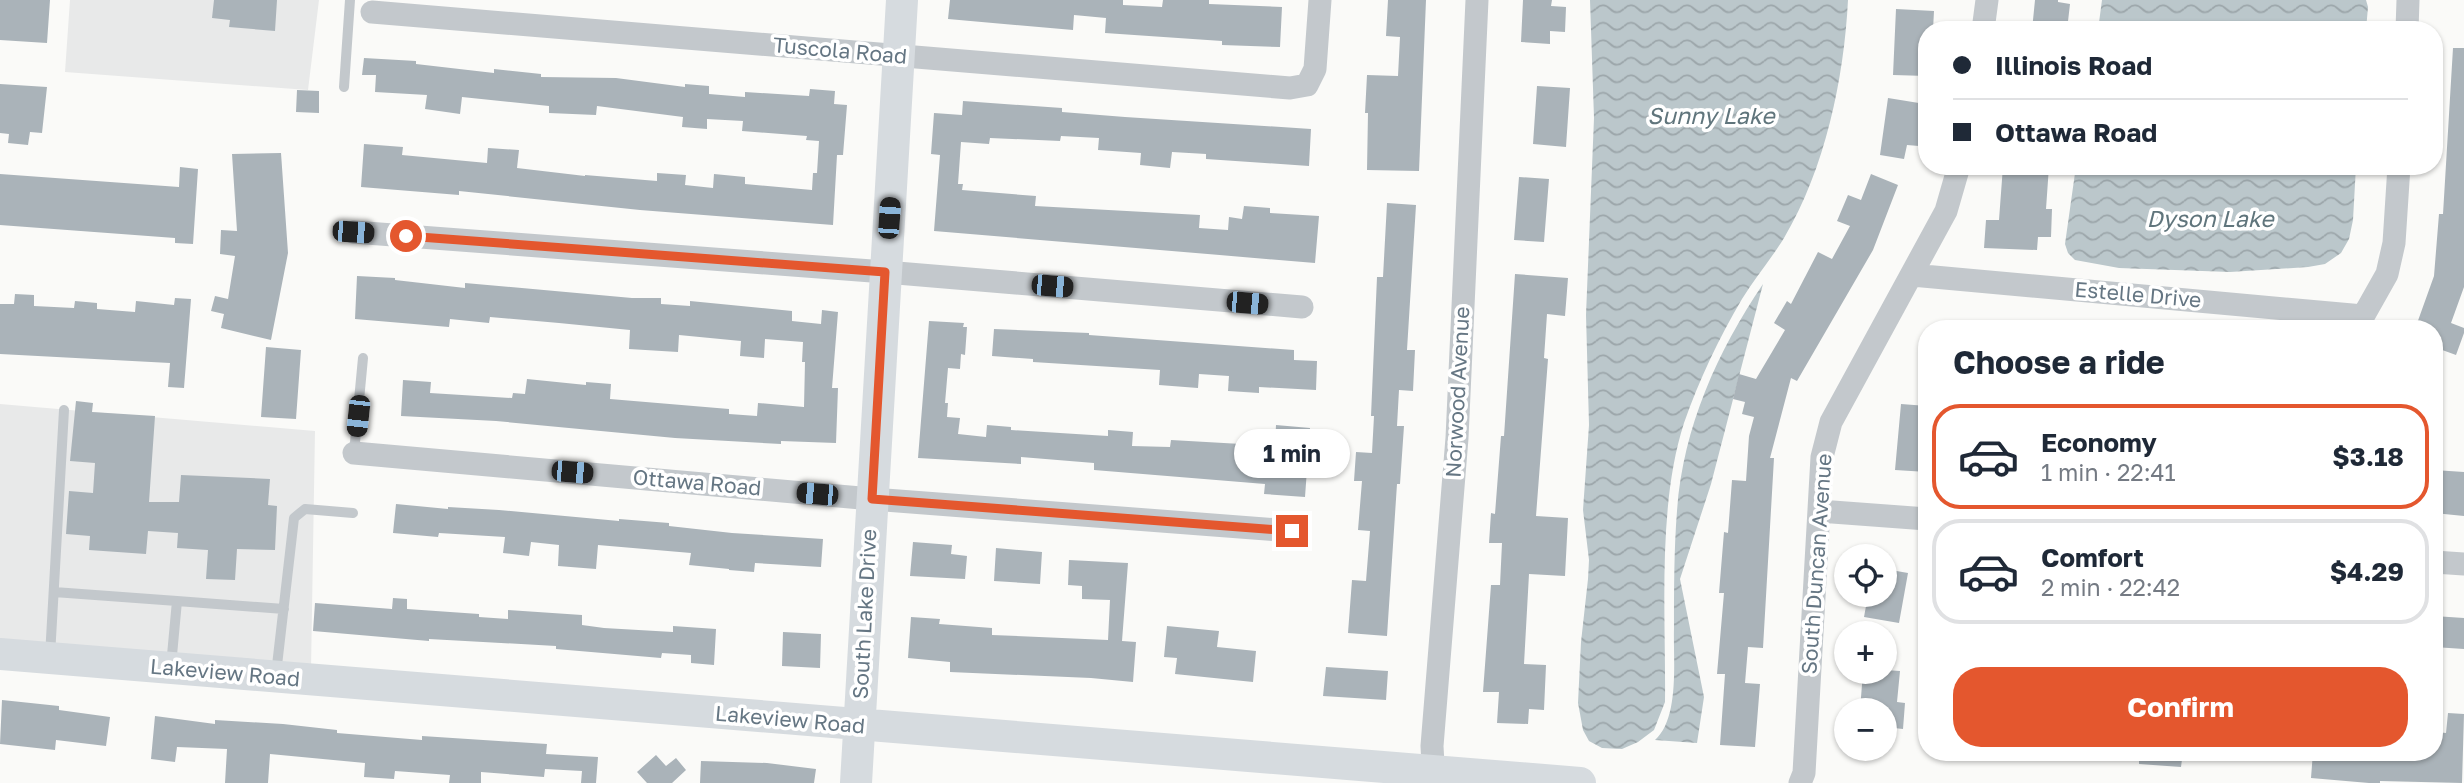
<!DOCTYPE html>
<html lang="en">
<head>
<meta charset="utf-8">
<style>
	body { margin:0; font-family:"Golos Text",sans-serif; background:#f6f6f7; color:#1f2937; height:100vh; display:flex; flex-direction:column; font-size:26px; white-space:nowrap }
	* { box-sizing:border-box; margin:0 }
	p { font-size:23px; color:#747a83 }
	.icon { flex:none; width:38px; height:38px; fill:none; stroke:currentColor; stroke-width:2; stroke-linecap:round; stroke-linejoin:round }
	.map { position:relative; flex:1; overflow:hidden }
	.drawer { position:absolute; left:1918px; top:320px; width:525px; height:441px; display:flex; flex-direction:column; background:#fff; border-radius:28px; box-shadow:0 2px 5px #0004 }
	.drawer>* { flex:none }
	.top-card { position:absolute; left:1918px; top:21px; width:525px; height:154px; border-radius:28px; box-shadow:0 2px 5px #0004; display:grid; align-content:center; height:154px; padding:0 35px; background:#fff }
	.buttons { position:absolute; left:1834px; top:544px; display:grid; gap:14px }
	.buttons a { display:grid; place-items:center; width:63px; height:63px; border-radius:50%; background:#fff; box-shadow:0 2px 5px #0004; font-size:35px }
	.end { position:absolute; width:32px; height:32px; margin:-16px; border:9px solid #e4572e; background:#fff; box-shadow:0 0 0 4px #fff }
	.from { border-radius:50% }
	.bubble { position:absolute; height:49px; border-radius:24px; background:#fff; box-shadow:0 2px 5px #0004; font-size:23px; font-weight:700; line-height:49px; text-align:center }
	.car { position:absolute; width:21px; height:42px; margin:-21px -10px; border-radius:9px; box-shadow:0 0 5px 2px #0007; background:linear-gradient(#222 24%,#8ab4d8 0 40%,#222 0 76%,#8ab4d8 0 86%,#222 0) }
	.top-card b { display:flex; align-items:center; gap:24px; height:66px; font-size:26px }
	.top-card b+b { border-top:2px solid #e0e1e3 }
	.top-card i { width:18px; height:18px; background:#1f2937 }
	ul { padding:0; list-style:none }
	li { display:flex; align-items:center; gap:21px; height:105px; margin:0 14px 10px; padding:0 21px; border:4px solid #e0e1e3; border-radius:28px }
	li div { flex:1 }
	li b { display:block; font-size:26px }
	li em { font-style:normal; font-weight:700 }
	li.on { border-color:#e4572e }
	li>.icon { width:63px; height:63px; stroke-width:1.5 }
	h2 { padding:0 35px; font-size:32px; line-height:84px }
	.primary-button { display:flex; gap:14px; margin-top:auto; padding:14px 35px }
	.primary-button a { flex:1; height:80px; border-radius:28px; background:#e4572e; color:#fff; font-size:28px; font-weight:700; line-height:80px; text-align:center }
	.map>svg:first-child { display:block }
</style>
</head>
<body>
<div class="map">
<svg width="2464" height="783" viewBox="0 0 2464 783">
	<defs>
		<pattern id="water-waves" width="16" height="10" patternUnits="userSpaceOnUse" patternTransform="scale(1.75)"><rect width="16" height="10" fill="#bbc7cb"/><path d="M0 5q4-4 8 0t8 0" fill="none" stroke="#9ca6aa"/></pattern>
	</defs>
	<rect width="100%" height="100%" fill="#fafaf8"/>
	<!-- built -->
	<path fill="#e8e9e9" d="M70,0h249l-11,90 -243,-18z
		M0,404l315,27 -4,238 -311,-26z"/>
	<!-- water -->
	<path fill="url(#water-waves)" d="M1590,0h258c-4,79 -23,169 -64,238 -13,21 -29,40 -42,61 -23,39 -43,81 -58,124 -27,84 -18,192 -19,279l-11,28 -16,12 -16,7 -20,-1 -13,-7 -6,-11 -5,-27 3,-61 7,-63 1,-19 -6,-50 6,-85 -3,-110 8,-197z
		M2102,0h264l2,7 -2,23h-268z
		M2076,166h280l-3,54 -4,19 -8,14 -16,11 -17,3 -78,5 -111,-4 -44,-8 -7,-7 -3,-9z
		M1763,284l-52,200 -31,95 24,118 -7,46 -42,-3c25,-22 18,-81 19,-112 0,-39 0,-79 3,-117 6,-83 40,-159 86,-227z"/>
	<!-- building -->
	<path fill="#aab3b9" d="M0,0h50l-3,43 -47,-3z
		M214,0h63l-2,31 -46,-4 1,-7 -18,-2z
		M950,0h173v5l39,2 1,-7h46v4l73,3 -2,40 -58,-2v-4l-117,-8 1,-15 -32,-3 -1,15 -125,-11z
		M1388,0h38l-7,171 -52,-1 1,-57h-3l2,-38 31,1 2,-39 -14,-1z
		M1523,0h29l-1,6 15,1 -1,25 -15,-1v13l-29,-2z
		M2035,0h23v2l12,2 -3,26h-35z
		M1896,9l38,2 -1,19h-6v46l-34,-1z
		M2453,48h11v239l-13,36 13,5v5l-8,22 -22,-8v-18h-19l19,-53 5,-62h4z
		M364,58l52,3v3l78,9v-4l47,5v3l75,1 69,9v-3l24,2v8l36,3v-5l64,4 1,-7 25,2 -1,13 13,1 -4,50h-6l-4,70 -193,-15 -181,-19v4l-98,-8 3,-43 39,3 -1,8 85,8 1,-15 31,2 -2,18 68,8v-1l72,6v-8l29,2 -1,10 28,3 1,-14 31,3v7l67,6 1,-17h4l2,-32 -13,-1 1,-4 -65,-5 1,-10 -36,-2v10l-25,-2 1,-10 -86,-11 -1,9 -47,-2v-7l-87,-9 -2,17 -35,-5 2,-14 -52,-3 1,-17h-14z
		M0,84l47,3 -5,46 -12,-1 -2,13 -20,-2 1,-9 -9,-1z
		M1537,86l33,2 -4,59 -33,-3z
		M297,90l22,1v22l-23,-1z
		M1888,98l37,6 -6,42 -12,-1 -3,14 -24,-4z
		M963,101l99,7v4l63,5 186,12 -2,37 -103,-7v-5l-34,-2 -2,16 -30,-3 1,-12 -43,-3 1,-12 -38,-2 -1,5 -70,-3 -1,6 -28,-2 -3,42h5l-1,6 74,6 -1,10 165,9 -1,13 29,2 1,-13 13,2 2,-13 26,2v5l49,3 -4,47 -381,-32 6,-76 -9,-1 3,-41 28,2z
		M281,153l7,100 -17,87 -50,-12 3,-14 -13,-3 4,-15 13,3 7,-43 -15,-2 1,-24 16,1 -5,-77z
		M2003,166h46l-3,43h6l-1,28h-13l-1,13 -53,-2 2,-28h13z
		M180,167l18,2 -5,75 -18,-1v-5l-175,-13v-51l179,13z
		M1871,174l27,11 -25,65 -76,131 -6,-3 -21,80h4l-11,190 -15,-1 -3,36 15,1 -5,63 -35,-2 5,-71h-8l7,-81h-5l5,-61 4,1 4,-53 14,1 3,-45 5,-19 -12,-3 3,-12 -12,-3 6,-25 17,5 29,-49 -11,-7 13,-22 4,3 27,-52 14,7 18,-33 -13,-5 11,-26 13,5z
		M1519,177l30,2 -5,63 -30,-2z
		M1387,203l29,2 -9,145h8l-2,41 -14,-1 -2,36h7l-4,58h-3l-10,152 -39,-3 4,-53 14,1 4,-50 -12,-1 4,-49h-8l2,-29 16,1 2,-37h-3l6,-139h6z
		M1515,274l53,4 -3,38 -18,-2 -3,44 4,1 -12,157 32,2 -3,58 -36,-2 -5,90 22,1 -2,45 -15,-1 -1,15 -31,-1 2,-31h-16l8,-107h9l2,-42h-13l2,-30 4,1 6,-78h3z
		M357,276l38,2v2l70,8v-5l167,15h29v6l29,2v-5l102,10v10l29,3 1,-14 16,2 -6,76h6l-2,55 -55,-2v3l-106,-6 -179,-17 -95,-5 2,-36 28,2 -1,11 82,5 1,-5 12,1 2,-15 59,6v-3l25,2 -1,15 119,10v5l28,2 1,-13 46,4 1,-45h-3l1,-20 -38,-3 -1,19 -24,-2 1,-15 -62,-6 -1,17 -49,-3 1,-19 -71,-7 -69,-6 -1,6 -39,-4 -1,8 -94,-8z
		M15,294l19,1v11l40,2 1,-7 22,2v6l38,3 1,-11 38,4 1,-7 16,1 -7,89 -16,-1 2,-24 -170,-9v-50h14z
		M929,321l35,2 -1,4h4l-2,28 -4,-1 -1,15 -12,-1 -3,35h3l-1,14 13,1 -2,16 28,3 1,-12 24,2v3l97,6v-6l25,2 -1,14 38,1 1,-7 104,6 1,-21 34,3 -5,69 -41,-3 1,-10 -171,-14v-7l-73,-6v7l-103,-6z
		M994,329l95,4v2l205,15v10l23,1 -1,29 -57,-3v6l-31,-2 1,-15 -30,-2 -1,14 -39,-3 1,-15 -127,-8v-3l-41,-3z
		M266,347l35,3 -5,69 -35,-2z
		M76,401l17,2 -1,9 63,4 -6,86h30l2,-27 89,4 -2,26 9,1 -2,44 -38,-1 -2,31 -29,-1 2,-29 -31,-2 1,-15 -30,-2 -2,23 -57,-4 1,-14 -24,-2 3,-43 24,2 2,-30 -25,-2z
		M1901,404l26,2v66l-32,-2z
		M2434,470l30,2v44l-30,-3z
		M396,504l52,5v-2l51,3 120,11v-2l50,4v3l63,7 91,6 -2,28 -66,-4 -1,9 -25,-2v-1l-40,-4 2,-12 -93,-8 -2,24 -38,-3 1,-21 -28,-3 -2,14 -26,-3 2,-16 -66,-4 -1,4 -45,-4z
		M913,542l39,3 -1,9 16,2 -2,23 -55,-3z
		M996,548l46,4 -2,32 -46,-3z
		M1069,560l59,3 -6,78 14,1 -3,40 -42,-4 -141,-6v-10l-42,-4 3,-41 29,2 -1,5 53,4v7l116,5 2,-40 -28,-1v-13l-14,-1z
		M1885,569l23,4 -9,50 -35,-6 4,-22h17z
		M393,598l14,1v10l72,5v3l29,2v-9l74,5v10l22,3 69,4v-6l43,3 -2,36 -23,-2v-8l-29,-2 -1,5 -105,-9v-3l-127,-7v2l-116,-10 2,-28 77,6z
		M2434,616l30,2v31l-30,-2z
		M1167,626l52,5 -2,16 39,4 -3,31 -78,-8 2,-16 -13,-1z
		M783,632l38,2 -1,34 -38,-2z
		M1326,667l62,4 -2,29 -63,-4z
		M1885,670l15,1 -3,31 8,1 -2,26 -18,-2v-17h-25l3,-38h22z
		M2,700l57,6v4l51,7 -4,29 -50,-6 -1,10 -55,-6z
		M2448,713l16,1 -2,69 -82,-2v2h-11l-58,-5 2,-26h56l38,4v-4h27l3,-20 9,1z
		M155,716l60,8v-4l68,4 54,6v3l85,7v-4l125,8 -1,10 52,3 -2,26h-15l1,-12 -37,-2 -1,8 -63,-5v11h-32l1,-8 -55,-4 -1,8 -30,-2 1,-14 -95,-9 -2,29h-43l2,-34 -50,-2 -2,15 -24,-3z
		M2139,752h44l-2,15 -42,-3z
		M656,755l10,11 10,-8 10,12 -14,13h-25l-10,-11z
		M701,761l66,2 49,6 -2,14h-114z"/>
	<g fill="none" stroke-linecap="round" stroke-linejoin="round">
		<!-- lane -->
		<path stroke="#c3c8cc" stroke-width="10" d="M344,87l6,-87
			M354,453l9,-95
			M54,592l123,9
			M50,656l14,-246
			M171,666l6,-65 107,8
			M276,674l18,-156 11,-9 48,4"/>
		<!-- street -->
		<path stroke="#c3c8cc" stroke-width="23" d="M372,12l918,76 17,-3 8,-16 5,-69
			M1983,30l4,-30
			M2407,30l1,-30
			M353,232l532,40 417,35
			M1912,275l451,41
			M2356,329l31,-55 7,-31 5,-77
			M354,453l518,46 420,32
			M1819,511l108,8
			M2434,562l30,2
			M1434,783l-2,-37 25,-308 20,-438
			M1800,783l4,-10 18,-316 9,-35 115,-211 13,-45"/>
		<!-- secondary -->
		<path stroke="#d6dbdf" stroke-width="32" d="M0,654l1580,129
			M856,783l46,-783"/>
	</g>
	<g fill="none" stroke-linecap="round" stroke-linejoin="round">
		<!-- route -->
		<path stroke="#e4572e" stroke-width="9" d="M406,236l479,36 -13,227 420,32"/>
	</g>
	<g text-anchor="middle" stroke-width="7" stroke-linejoin="round" paint-order="stroke">
		<!-- street labels -->
		<g font-size="21" fill="#657683" stroke="#fff">
			<text transform="translate(840 51) rotate(5)" y="7">Tuscola Road</text>
			<text transform="translate(2138 295) rotate(5)" y="7">Estelle Drive</text>
			<text transform="translate(1458 392) rotate(-87)" y="7">Norwood Avenue</text>
			<text transform="translate(697 483) rotate(5)" y="7">Ottawa Road</text>
			<text transform="translate(1817 564) rotate(-86)" y="7">South Duncan Avenue</text>
			<text transform="translate(865 614) rotate(-87)" y="7">South Lake Drive</text>
			<text transform="translate(225 673) rotate(5)" y="7">Lakeview Road</text>
			<text transform="translate(790 720) rotate(5)" y="7">Lakeview Road</text>
		</g>
		<!-- water labels -->
		<g font-size="23" font-style="italic" fill="#60757c" stroke="#fff">
			<text x="1711" y="124">Sunny Lake</text>
			<text x="2210" y="227">Dyson Lake</text>
		</g>
	</g>
</svg>
<div class="buttons">
<a><svg class="icon" aria-label="locate" viewBox="0 0 24 24"><circle cx="12" cy="12" r="6"/><path d="M12 2v4M12 18v4M2 12h4M18 12h4"/></svg></a>
<a>+</a>
<a>−</a>
</div>
<i class="end from" style="left:406px;top:236px"></i>
<i class="end" style="left:1292px;top:531px"></i>
<div class="bubble" style="left:1234px;top:429px;width:116px">1 min</div>
<i class="car" style="left:889px;top:218px;rotate:4deg"></i>
<i class="car" style="left:353px;top:232px;rotate:94deg"></i>
<i class="car" style="left:1052px;top:286px;rotate:95deg"></i>
<i class="car" style="left:1247px;top:303px;rotate:95deg"></i>
<i class="car" style="left:358px;top:416px;rotate:186deg"></i>
<i class="car" style="left:572px;top:472px;rotate:95deg"></i>
<i class="car" style="left:817px;top:494px;rotate:275deg"></i>
<div class="top-card">
<b><i class="from"></i>Illinois Road</b>
<b><i></i>Ottawa Road</b>
</div>
<section class="drawer">
<h2>Choose a ride</h2>
<ul>
<li class="on"><svg class="icon" aria-label="car" viewBox="0 0 24 24"><path d="M5 17H2v-5l4-1 3-4h7l3 4 3 1v5h-3M9 17h6M6 11h13"/><circle cx="7" cy="17" r="2"/><circle cx="17" cy="17" r="2"/></svg><div><b>Economy</b><p>1 min · 22:41</p></div><em>$3.18</em></li>
<li><svg class="icon" aria-label="car" viewBox="0 0 24 24"><path d="M5 17H2v-5l4-1 3-4h7l3 4 3 1v5h-3M9 17h6M6 11h13"/><circle cx="7" cy="17" r="2"/><circle cx="17" cy="17" r="2"/></svg><div><b>Comfort</b><p>2 min · 22:42</p></div><em>$4.29</em></li>
</ul>
<div class="primary-button"><a>Confirm</a></div>
</section>
</div>
</body>
</html>
